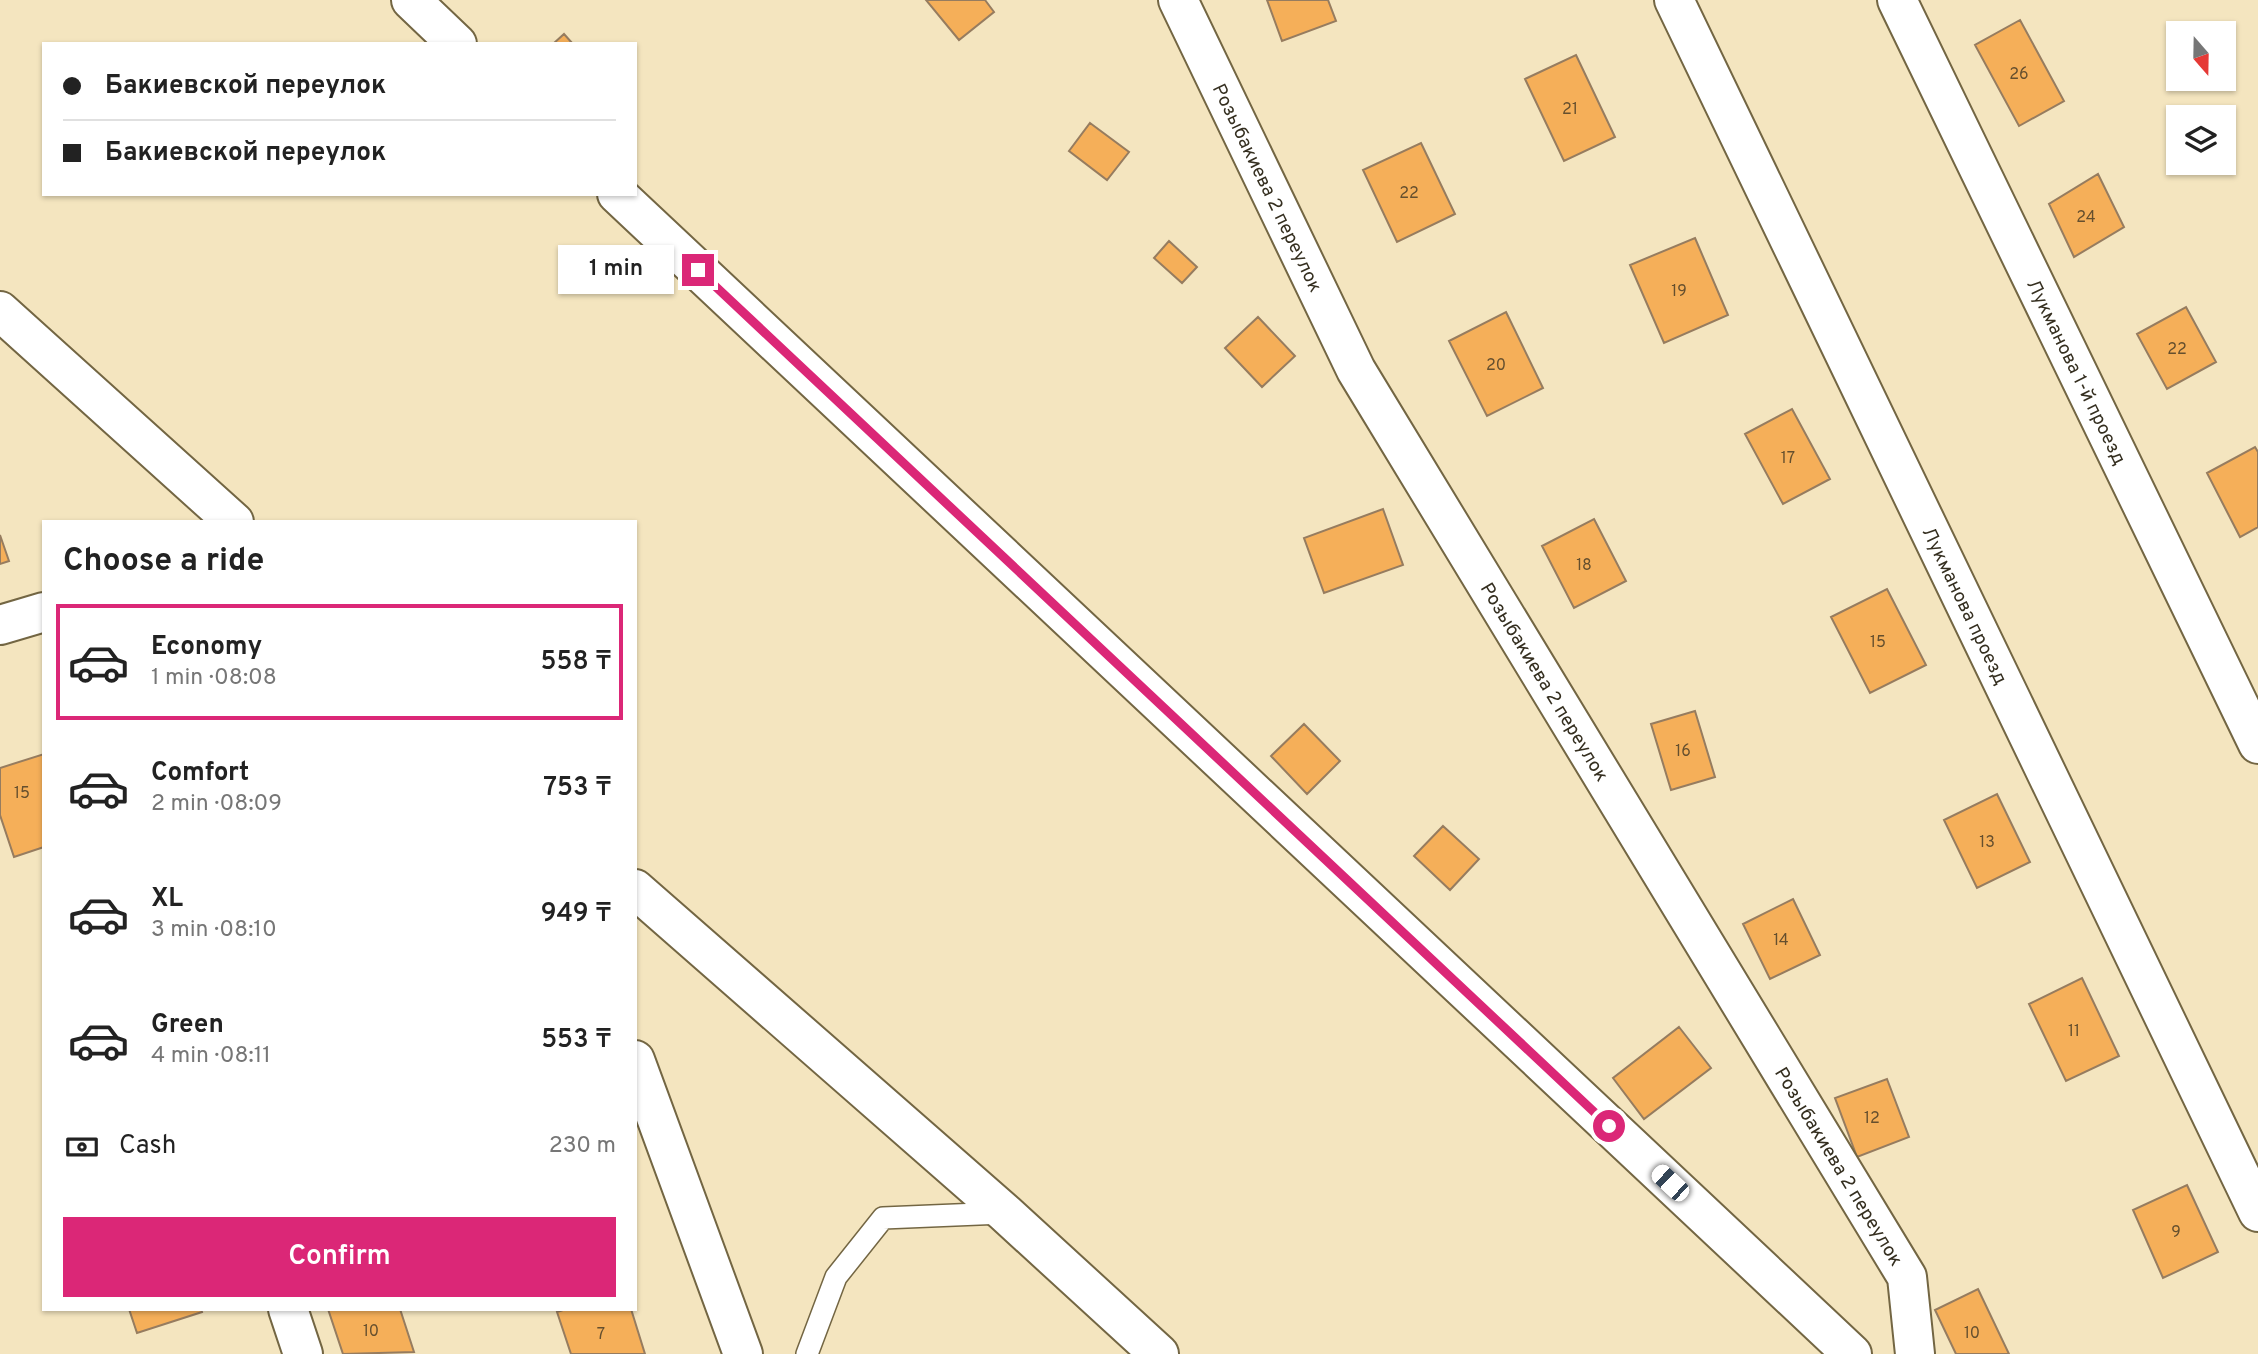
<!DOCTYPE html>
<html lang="en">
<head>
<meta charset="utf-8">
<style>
	body { margin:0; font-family:Overpass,sans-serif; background:#f2f2f2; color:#222; height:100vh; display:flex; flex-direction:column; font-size:26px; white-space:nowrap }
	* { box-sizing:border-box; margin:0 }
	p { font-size:23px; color:#767676 }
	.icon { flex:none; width:38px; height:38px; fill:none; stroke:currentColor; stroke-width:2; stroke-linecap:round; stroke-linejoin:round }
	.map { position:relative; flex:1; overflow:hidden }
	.panel { position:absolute; left:42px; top:520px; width:595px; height:791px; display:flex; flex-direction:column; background:#fff; border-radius:0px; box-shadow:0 2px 5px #0004 }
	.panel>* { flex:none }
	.guide { position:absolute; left:42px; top:42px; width:595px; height:154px; border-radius:0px; box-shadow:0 2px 5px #0004; display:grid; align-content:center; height:154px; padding:0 21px; background:#fff }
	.needle { width:46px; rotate:160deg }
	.controls { position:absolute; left:2166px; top:21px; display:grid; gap:14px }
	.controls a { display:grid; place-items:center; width:70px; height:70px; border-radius:0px; background:#fff; box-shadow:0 2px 5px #0004; font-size:35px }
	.end { position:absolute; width:32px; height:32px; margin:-16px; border:9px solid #db2777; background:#fff; box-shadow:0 0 0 4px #fff }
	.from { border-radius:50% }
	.bubble { position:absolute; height:49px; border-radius:0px; background:#fff; box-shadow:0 2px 5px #0004; font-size:23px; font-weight:600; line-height:49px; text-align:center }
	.car { position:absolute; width:21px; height:42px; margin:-21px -10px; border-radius:9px; box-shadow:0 0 5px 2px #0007; background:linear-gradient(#fff 24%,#345 0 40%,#fff 0 76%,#345 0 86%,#fff 0) }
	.guide b { display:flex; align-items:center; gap:24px; height:66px; font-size:26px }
	.guide b+b { border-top:2px solid #e0e0e0 }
	.guide i { width:18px; height:18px; background:#222 }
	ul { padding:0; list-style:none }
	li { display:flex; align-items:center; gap:21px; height:116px; margin:0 14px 10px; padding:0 7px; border:4px solid transparent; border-radius:0px }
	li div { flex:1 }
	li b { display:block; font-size:26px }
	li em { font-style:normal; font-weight:600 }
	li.on { border-color:#db2777 }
	li>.icon { width:63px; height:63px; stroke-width:1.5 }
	h2 { padding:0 21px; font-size:32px; line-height:84px }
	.pay { display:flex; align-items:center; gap:18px; height:77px; padding:0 21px; font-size:26px }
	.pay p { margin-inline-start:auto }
	.action { display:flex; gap:14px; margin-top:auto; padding:14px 21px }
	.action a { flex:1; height:80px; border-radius:0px; background:#db2777; color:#fff; font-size:28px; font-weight:600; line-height:80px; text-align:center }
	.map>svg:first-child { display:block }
</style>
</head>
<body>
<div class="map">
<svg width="2258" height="1354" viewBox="0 0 2258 1354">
	<rect width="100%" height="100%" fill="#f4e5bf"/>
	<!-- building -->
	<path fill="#f5af59" stroke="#967c5f" stroke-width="2" d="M926,0h59l9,12 -35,28z
		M1267,0h61l8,21 -54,20z
		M2020,20l44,81 -45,25 -44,-81z
		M564,34l9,10h-20z
		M1576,55l39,82 -51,24 -39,-82z
		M1090,123l39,29 -22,28 -38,-29z
		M1421,143l34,71 -58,28 -34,-72z
		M2098,174l26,53 -50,30 -25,-53z
		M1695,238l33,77 -64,28 -34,-78z
		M1169,241l28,26 -15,16 -28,-25z
		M2186,307l30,55 -49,27 -30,-55z
		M1506,312l37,76 -56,28 -38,-75z
		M1258,317l37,39 -33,31 -37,-39z
		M1792,409l38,70 -47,25 -38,-70z
		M2255,447l3,5v75l-18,10 -33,-64z
		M1383,509l20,56 -79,28 -20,-55z
		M1594,519l32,62 -52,27 -32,-62z
		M0,535l9,26 -9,3z
		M1887,589l39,76 -56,28 -39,-76z
		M1695,711l20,66 -44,13 -20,-66z
		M1304,724l36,37 -33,33 -36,-38z
		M44,754v93l-30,10 -14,-42v-47z
		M1997,794l33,68 -53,26 -33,-68z
		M1443,826l36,33 -29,31 -36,-34z
		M1793,899l27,56 -50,24 -27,-55z
		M2082,978l37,78 -53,25 -37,-77z
		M1679,1027l32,41 -67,51 -31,-41z
		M1887,1079l22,58 -52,20 -22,-59z
		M2187,1185l31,67 -55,26 -30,-68z
		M1978,1289l31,65h-53l-21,-44z
		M129,1309h72l1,3 -65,21z
		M328,1309h72l14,43 -71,2z
		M566,1309h65l14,45h-74l-14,-42z"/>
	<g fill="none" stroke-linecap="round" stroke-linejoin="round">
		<!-- service casing -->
		<g stroke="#736643" stroke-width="24">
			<path id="service" d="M807,1354l29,-77 47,-59 120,-5"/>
		</g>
		<!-- minor casing -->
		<g stroke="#736643" stroke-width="42">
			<g id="minor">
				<path d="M411,0l46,44"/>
				<path id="s1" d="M1178,0l178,370 551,907 8,77"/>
				<path id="s2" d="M1674,0l584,1212"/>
				<path id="s3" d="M1897,0l361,744"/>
				<path d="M617,194l1235,1160"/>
				<path d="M0,625l44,-13"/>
				<path d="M635,1060l108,294"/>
				<path d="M288,1309l15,45"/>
			</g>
		</g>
		<!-- tertiary casing -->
		<g stroke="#736643" stroke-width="42">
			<path id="tertiary" d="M0,311l234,211
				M635,889l370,324 154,141"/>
		</g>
		<!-- service -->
		<use href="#service" stroke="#fff" stroke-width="21"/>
		<!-- minor -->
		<use href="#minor" stroke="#fff" stroke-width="38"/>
		<!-- tertiary -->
		<use href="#tertiary" stroke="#fff" stroke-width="38"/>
	</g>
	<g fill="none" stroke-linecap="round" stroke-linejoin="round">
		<!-- route -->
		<path stroke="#db2777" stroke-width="9" d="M698,270l911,856"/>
	</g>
	<g text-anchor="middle" stroke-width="7" stroke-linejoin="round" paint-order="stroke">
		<!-- number labels -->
		<g font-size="16" fill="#654f2e">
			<text x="2019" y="79">26</text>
			<text x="1570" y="114">21</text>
			<text x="1409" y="198">22</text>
			<text x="2086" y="222">24</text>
			<text x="1679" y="296">19</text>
			<text x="2177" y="354">22</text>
			<text x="1496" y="370">20</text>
			<text x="1788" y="463">17</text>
			<text x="1584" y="570">18</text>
			<text x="1878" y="647">15</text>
			<text x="1683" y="756">16</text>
			<text x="22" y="798">15</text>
			<text x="1987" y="847">13</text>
			<text x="1781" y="945">14</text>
			<text x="2074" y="1036">11</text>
			<text x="1872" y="1123">12</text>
			<text x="2176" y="1237">9</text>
			<text x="371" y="1336">10</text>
			<text x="1972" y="1338">10</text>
			<text x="601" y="1339">7</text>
		</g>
		<!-- street labels -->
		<g font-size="19" fill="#352f20" stroke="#fff3d4">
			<text dy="7" stroke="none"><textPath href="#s1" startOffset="208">Розыбакиева 2 переулок</textPath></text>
			<text dy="7" stroke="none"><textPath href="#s3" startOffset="413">Лукманова 1-й проезд</textPath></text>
			<text dy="7" stroke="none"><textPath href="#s2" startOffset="672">Лукманова проезд</textPath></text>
			<text dy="7" stroke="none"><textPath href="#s1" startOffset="775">Розыбакиева 2 переулок</textPath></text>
			<text dy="7" stroke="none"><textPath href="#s1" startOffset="1342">Розыбакиева 2 переулок</textPath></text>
		</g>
	</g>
</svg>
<div class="controls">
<a><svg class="needle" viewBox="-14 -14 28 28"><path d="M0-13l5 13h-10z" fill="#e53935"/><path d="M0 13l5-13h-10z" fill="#767676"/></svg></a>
<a><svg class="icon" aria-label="layers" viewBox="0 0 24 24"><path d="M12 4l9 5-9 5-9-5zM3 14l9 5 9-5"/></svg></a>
</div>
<i class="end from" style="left:1609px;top:1126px"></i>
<i class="end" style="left:698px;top:270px"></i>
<div class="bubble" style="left:558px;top:245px;width:116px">1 min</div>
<i class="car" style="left:1670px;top:1183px;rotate:313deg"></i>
<div class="guide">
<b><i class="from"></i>Бакиевской переулок</b>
<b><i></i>Бакиевской переулок</b>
</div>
<section class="panel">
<h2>Choose a ride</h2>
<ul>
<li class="on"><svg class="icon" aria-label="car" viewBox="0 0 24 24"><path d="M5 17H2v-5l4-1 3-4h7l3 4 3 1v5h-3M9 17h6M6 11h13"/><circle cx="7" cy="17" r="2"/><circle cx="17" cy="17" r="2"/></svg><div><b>Economy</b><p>1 min · 08:08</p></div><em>558 ₸</em></li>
<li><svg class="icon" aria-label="car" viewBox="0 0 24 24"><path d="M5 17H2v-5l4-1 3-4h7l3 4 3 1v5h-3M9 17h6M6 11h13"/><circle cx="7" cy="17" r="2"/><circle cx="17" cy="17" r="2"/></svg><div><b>Comfort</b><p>2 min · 08:09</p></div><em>753 ₸</em></li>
<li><svg class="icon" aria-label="car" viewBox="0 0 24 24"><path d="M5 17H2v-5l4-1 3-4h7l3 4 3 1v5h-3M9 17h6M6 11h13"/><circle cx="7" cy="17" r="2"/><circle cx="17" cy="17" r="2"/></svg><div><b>XL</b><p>3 min · 08:10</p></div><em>949 ₸</em></li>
<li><svg class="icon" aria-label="car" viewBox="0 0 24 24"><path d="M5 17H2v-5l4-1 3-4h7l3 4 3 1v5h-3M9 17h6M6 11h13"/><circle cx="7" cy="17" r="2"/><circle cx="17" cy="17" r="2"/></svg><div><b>Green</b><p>4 min · 08:11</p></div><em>553 ₸</em></li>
</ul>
<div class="pay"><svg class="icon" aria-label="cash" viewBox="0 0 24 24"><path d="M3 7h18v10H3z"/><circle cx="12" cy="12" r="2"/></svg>Cash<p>230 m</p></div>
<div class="action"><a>Confirm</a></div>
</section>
</div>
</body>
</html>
